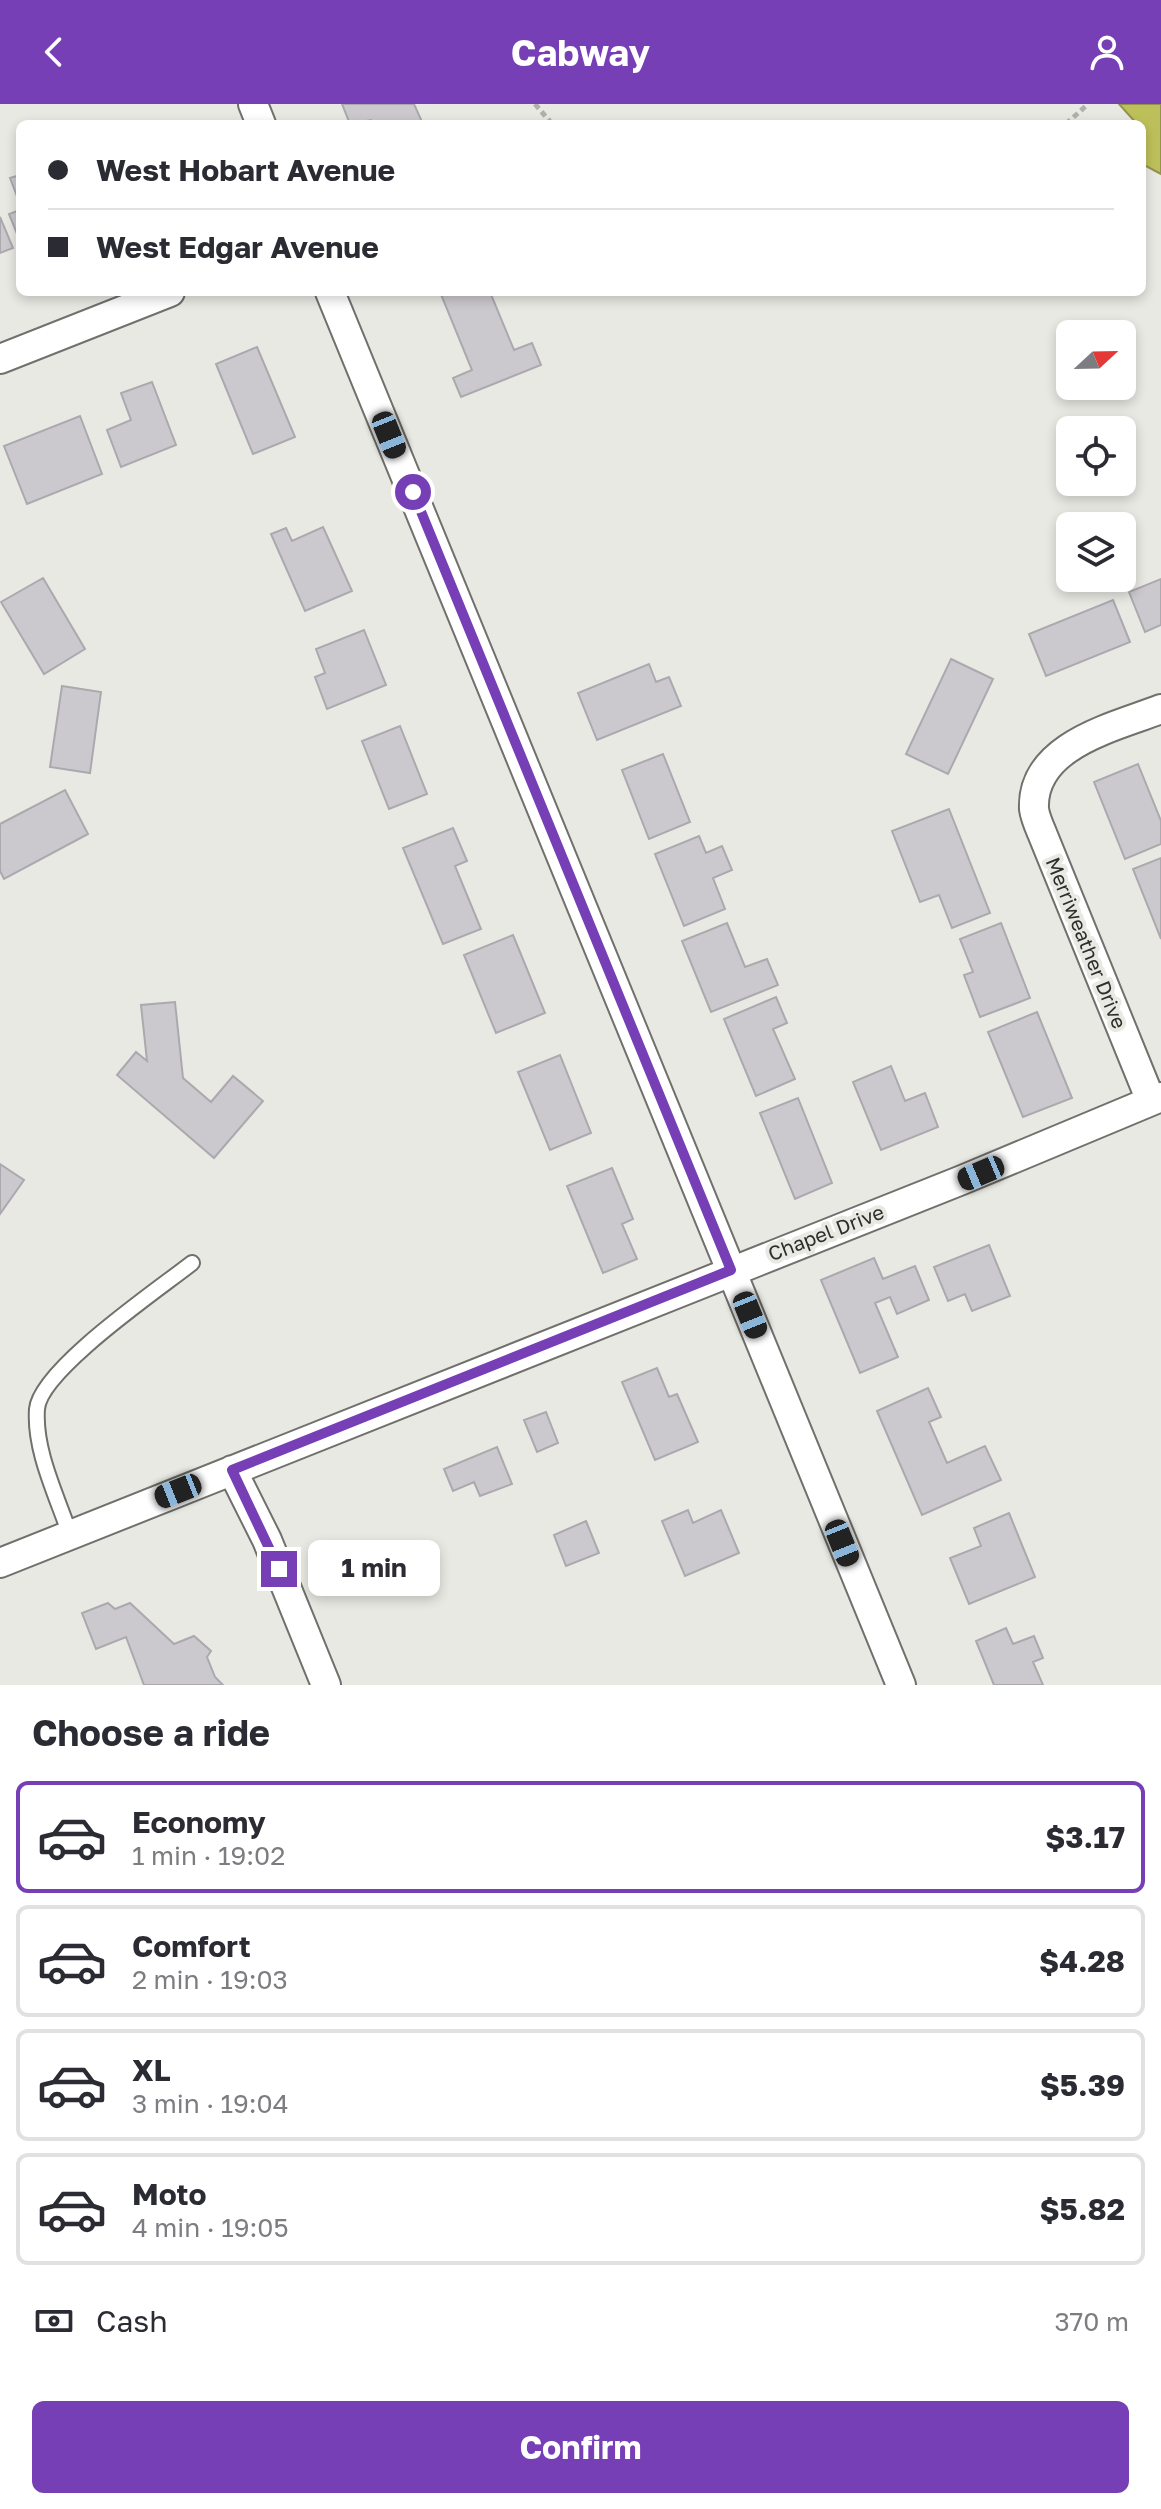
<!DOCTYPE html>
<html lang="en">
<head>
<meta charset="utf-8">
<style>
	body { margin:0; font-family:"Golos Text",sans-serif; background:#f7f7f7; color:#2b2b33; height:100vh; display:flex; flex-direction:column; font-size:30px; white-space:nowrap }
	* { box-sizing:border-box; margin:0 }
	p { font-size:26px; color:#7c7c81 }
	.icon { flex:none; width:44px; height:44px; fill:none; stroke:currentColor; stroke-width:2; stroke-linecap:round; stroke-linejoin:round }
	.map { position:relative; height:1581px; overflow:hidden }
	.drawer { display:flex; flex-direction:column; background:#fff; flex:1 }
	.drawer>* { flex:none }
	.guide { position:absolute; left:16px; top:16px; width:1130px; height:176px; border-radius:12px; box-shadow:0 4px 12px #0003; display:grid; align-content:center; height:176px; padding:0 32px; background:#fff }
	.needle { width:52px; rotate:68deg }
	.fabs { position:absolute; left:1056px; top:216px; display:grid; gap:16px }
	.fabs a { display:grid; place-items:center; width:80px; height:80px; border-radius:12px; background:#fff; box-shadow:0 4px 12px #0003; font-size:40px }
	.end { position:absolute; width:36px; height:36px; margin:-18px; border:10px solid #773fb6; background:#fff; box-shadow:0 0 0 4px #fff }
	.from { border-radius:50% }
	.bubble { position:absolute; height:56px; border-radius:12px; background:#fff; box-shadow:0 4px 12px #0003; font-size:26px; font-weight:700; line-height:56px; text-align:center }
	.car { position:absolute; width:24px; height:48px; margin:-24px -12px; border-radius:10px; box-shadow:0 0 6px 2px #0007; background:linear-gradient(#222 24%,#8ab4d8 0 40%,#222 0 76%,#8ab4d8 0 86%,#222 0) }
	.guide b { display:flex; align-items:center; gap:28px; height:76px; font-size:30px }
	.guide b+b { border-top:2px solid #e1e1e2 }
	.guide i { width:20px; height:20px; background:#2b2b33 }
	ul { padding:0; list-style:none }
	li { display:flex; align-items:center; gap:24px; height:112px; margin:0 16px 12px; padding:0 16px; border:4px solid #e1e1e2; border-radius:12px }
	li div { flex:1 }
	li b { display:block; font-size:30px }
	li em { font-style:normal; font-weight:700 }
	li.on { border-color:#773fb6 }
	li>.icon { width:72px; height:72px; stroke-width:1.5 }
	h2 { padding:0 32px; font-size:36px; line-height:96px }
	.pay { display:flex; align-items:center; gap:20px; height:88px; padding:0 32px; font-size:30px }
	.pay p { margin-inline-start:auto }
	.primary-button { display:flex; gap:16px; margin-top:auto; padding:16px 32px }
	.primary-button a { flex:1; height:92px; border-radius:12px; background:#773fb6; color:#fff; font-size:32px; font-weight:700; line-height:92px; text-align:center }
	header { display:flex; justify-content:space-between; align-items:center; height:104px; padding:0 32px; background:#773fb6; color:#fff; font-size:36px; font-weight:700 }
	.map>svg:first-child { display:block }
</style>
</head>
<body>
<header><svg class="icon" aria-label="back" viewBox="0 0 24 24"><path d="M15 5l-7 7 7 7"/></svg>Cabway<svg class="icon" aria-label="person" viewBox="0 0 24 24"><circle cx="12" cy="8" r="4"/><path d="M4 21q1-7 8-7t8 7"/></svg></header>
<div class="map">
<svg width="1161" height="1581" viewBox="0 0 1161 1581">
	<rect width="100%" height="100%" fill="#e9e9e4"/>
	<!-- water -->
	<path fill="#bdc05a" stroke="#92944c" stroke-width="2" d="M1119,0h42v70l-19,-10v-40h-5z"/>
	<!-- building -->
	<path fill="#cbc9ce" stroke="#aba9ae" stroke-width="2" d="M342,0h72l9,20h-50l-2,-4 -21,4z
		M20,71v29l-10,-26z
		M20,106v31l-11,-27z
		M0,113l13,31 -13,5z
		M440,188h50l24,58 18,-7 9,22 -80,32 -8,-19 19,-8z
		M257,243l38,90 -42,17 -37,-90z
		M152,278l24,63 -55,22 -14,-37 24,-10 -10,-27z
		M80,312l22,58 -75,30 -23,-58z
		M323,423l29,64 -47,20 -34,-77 15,-6 6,13z
		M43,474l42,71 -41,25 -43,-72z
		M1161,475v46l-16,7 -16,-40z
		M1113,496l17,42 -84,34 -17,-42z
		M364,526l22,55 -59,24 -12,-32 10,-4 -9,-24z
		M951,555l42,20 -45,95 -42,-20z
		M649,560l7,18 13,-5 12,29 -84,34 -19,-47z
		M62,582l39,6 -11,81 -40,-6z
		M400,622l27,68 -38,15 -27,-68z
		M663,650l27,68 -41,17 -27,-69z
		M1138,660l23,57v23l-36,15 -31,-77z
		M65,686l23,44 -84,45 -4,-8v-47z
		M949,705l41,104 -38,15 -13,-33 -19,7 -28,-71z
		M453,724l14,33 -12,5 26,63 -38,15 -40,-96z
		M699,732l7,17 16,-7 10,24 -19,8 12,31 -41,17 -29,-72z
		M1161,754v81l-28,-70z
		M727,819l18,44 22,-8 11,26 -67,27 -29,-71z
		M1001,819l29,75 -50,19 -16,-42 9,-3 -13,-33z
		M513,831l32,78 -49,20 -32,-78z
		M776,893l11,26 -14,6 22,50 -39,17 -32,-77z
		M175,898l8,76 28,24 22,-26 30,25 -49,57 -97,-83 19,-23 11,9 -6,-56z
		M1037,908l35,86 -49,19 -35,-85z
		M560,951l31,78 -41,17 -32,-78z
		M891,962l14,35 20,-8 13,34 -57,23 -28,-68z
		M798,994l34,85 -37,16 -35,-86z
		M0,1060l24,16 -24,34z
		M612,1064l21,51 -11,5 15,35 -34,14 -36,-87z
		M989,1141l21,51 -38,15 -7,-17 -17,7 -14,-34z
		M874,1154l9,21 32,-13 14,34 -32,14 -7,-17 -15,6 23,54 -38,16 -39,-93z
		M657,1264l12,29 8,-3 21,48 -43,18 -33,-78z
		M928,1284l13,29 -12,5 18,41 38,-17 16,34 -79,35 -45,-104z
		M546,1308l12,31 -21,9 -13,-32z
		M497,1343l15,37 -32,12 -6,-14 -21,9 -9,-22z
		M688,1406l5,13 28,-13 18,43 -54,23 -23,-55z
		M1009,1409l26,64 -66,27 -19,-46 31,-12 -7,-18z
		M586,1417l13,32 -33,13 -12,-31z
		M108,1499l7,6 15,-6 44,41 20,-8 17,15 -4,6 8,20 8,8h-79l-18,-48 -30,12 -14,-36z
		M1006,1524l7,16 21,-8 9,22 -10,4 10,23h-49l-18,-44z"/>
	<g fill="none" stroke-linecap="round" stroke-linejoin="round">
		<!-- lane casing -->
		<g stroke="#70706c" stroke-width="18">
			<path id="lane" d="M70,1431c-13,-39 -36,-84 -33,-126 3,-39 122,-120 155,-146"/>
		</g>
		<!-- street casing -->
		<g stroke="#70706c" stroke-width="32">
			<path id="street" d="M253,0l8,20
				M330,188l571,1393
				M0,255l170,-67
				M1151,997l-109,-268c-3,-7 -7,-16 -8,-24 -3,-64 81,-82 127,-100
				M232,1366l35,70 59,145
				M0,1459l962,-383 199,-83"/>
		</g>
		<!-- path -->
		<path stroke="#b0b0ac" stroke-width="5" stroke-dasharray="6 4" stroke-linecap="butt" d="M535,0l17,20
			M1066,20l22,-20"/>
		<!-- lane -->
		<use href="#lane" stroke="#fff" stroke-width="14"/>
		<!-- street -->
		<use href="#street" stroke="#fff" stroke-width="28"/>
	</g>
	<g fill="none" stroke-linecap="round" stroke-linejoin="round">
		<!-- route -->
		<path stroke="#773fb6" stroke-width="10" d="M279,1465l-47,-99 499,-200 -318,-778"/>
	</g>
	<g text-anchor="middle" stroke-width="8" stroke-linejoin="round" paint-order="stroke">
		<!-- street labels -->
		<g font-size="20" fill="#2d2d2b" stroke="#e9e9e4">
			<text transform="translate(1086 839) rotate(68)" y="7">Merriweather Drive</text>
			<text transform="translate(826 1129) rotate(-21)" y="7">Chapel Drive</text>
		</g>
	</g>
</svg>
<div class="fabs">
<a><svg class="needle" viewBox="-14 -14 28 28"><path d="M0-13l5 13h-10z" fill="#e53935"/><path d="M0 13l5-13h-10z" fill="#7c7c81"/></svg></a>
<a><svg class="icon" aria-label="locate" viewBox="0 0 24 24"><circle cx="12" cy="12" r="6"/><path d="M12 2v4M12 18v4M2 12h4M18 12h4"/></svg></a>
<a><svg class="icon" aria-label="layers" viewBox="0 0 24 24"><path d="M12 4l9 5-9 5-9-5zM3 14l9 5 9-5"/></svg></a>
</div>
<i class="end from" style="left:413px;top:388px"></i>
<i class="end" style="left:279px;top:1465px"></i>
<div class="bubble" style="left:308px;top:1436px;width:132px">1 min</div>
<i class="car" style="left:389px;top:331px;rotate:158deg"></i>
<i class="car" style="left:981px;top:1069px;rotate:247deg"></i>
<i class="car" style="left:750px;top:1211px;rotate:158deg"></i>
<i class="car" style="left:178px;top:1387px;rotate:248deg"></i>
<i class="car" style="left:842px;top:1439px;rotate:158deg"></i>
<div class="guide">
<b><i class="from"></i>West Hobart Avenue</b>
<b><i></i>West Edgar Avenue</b>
</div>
</div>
<section class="drawer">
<h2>Choose a ride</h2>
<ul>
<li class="on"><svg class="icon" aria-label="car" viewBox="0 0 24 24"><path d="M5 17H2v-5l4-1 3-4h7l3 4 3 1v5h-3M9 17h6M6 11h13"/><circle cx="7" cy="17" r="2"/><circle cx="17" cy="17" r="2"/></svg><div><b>Economy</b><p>1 min · 19:02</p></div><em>$3.17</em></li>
<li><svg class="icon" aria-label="car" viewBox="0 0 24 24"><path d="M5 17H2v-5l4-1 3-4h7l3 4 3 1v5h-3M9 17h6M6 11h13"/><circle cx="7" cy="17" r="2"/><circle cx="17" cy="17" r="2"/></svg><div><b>Comfort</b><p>2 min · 19:03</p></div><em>$4.28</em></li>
<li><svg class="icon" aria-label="car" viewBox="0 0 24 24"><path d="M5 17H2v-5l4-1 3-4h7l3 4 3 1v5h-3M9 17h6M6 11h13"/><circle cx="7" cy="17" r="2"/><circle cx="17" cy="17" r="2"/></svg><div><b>XL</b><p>3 min · 19:04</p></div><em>$5.39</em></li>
<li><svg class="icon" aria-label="car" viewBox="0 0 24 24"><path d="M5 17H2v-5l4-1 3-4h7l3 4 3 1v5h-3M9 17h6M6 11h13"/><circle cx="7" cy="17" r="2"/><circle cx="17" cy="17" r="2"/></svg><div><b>Moto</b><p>4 min · 19:05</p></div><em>$5.82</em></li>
</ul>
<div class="pay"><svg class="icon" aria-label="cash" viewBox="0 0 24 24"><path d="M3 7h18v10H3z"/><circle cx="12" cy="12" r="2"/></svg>Cash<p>370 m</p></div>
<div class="primary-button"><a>Confirm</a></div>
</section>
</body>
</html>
